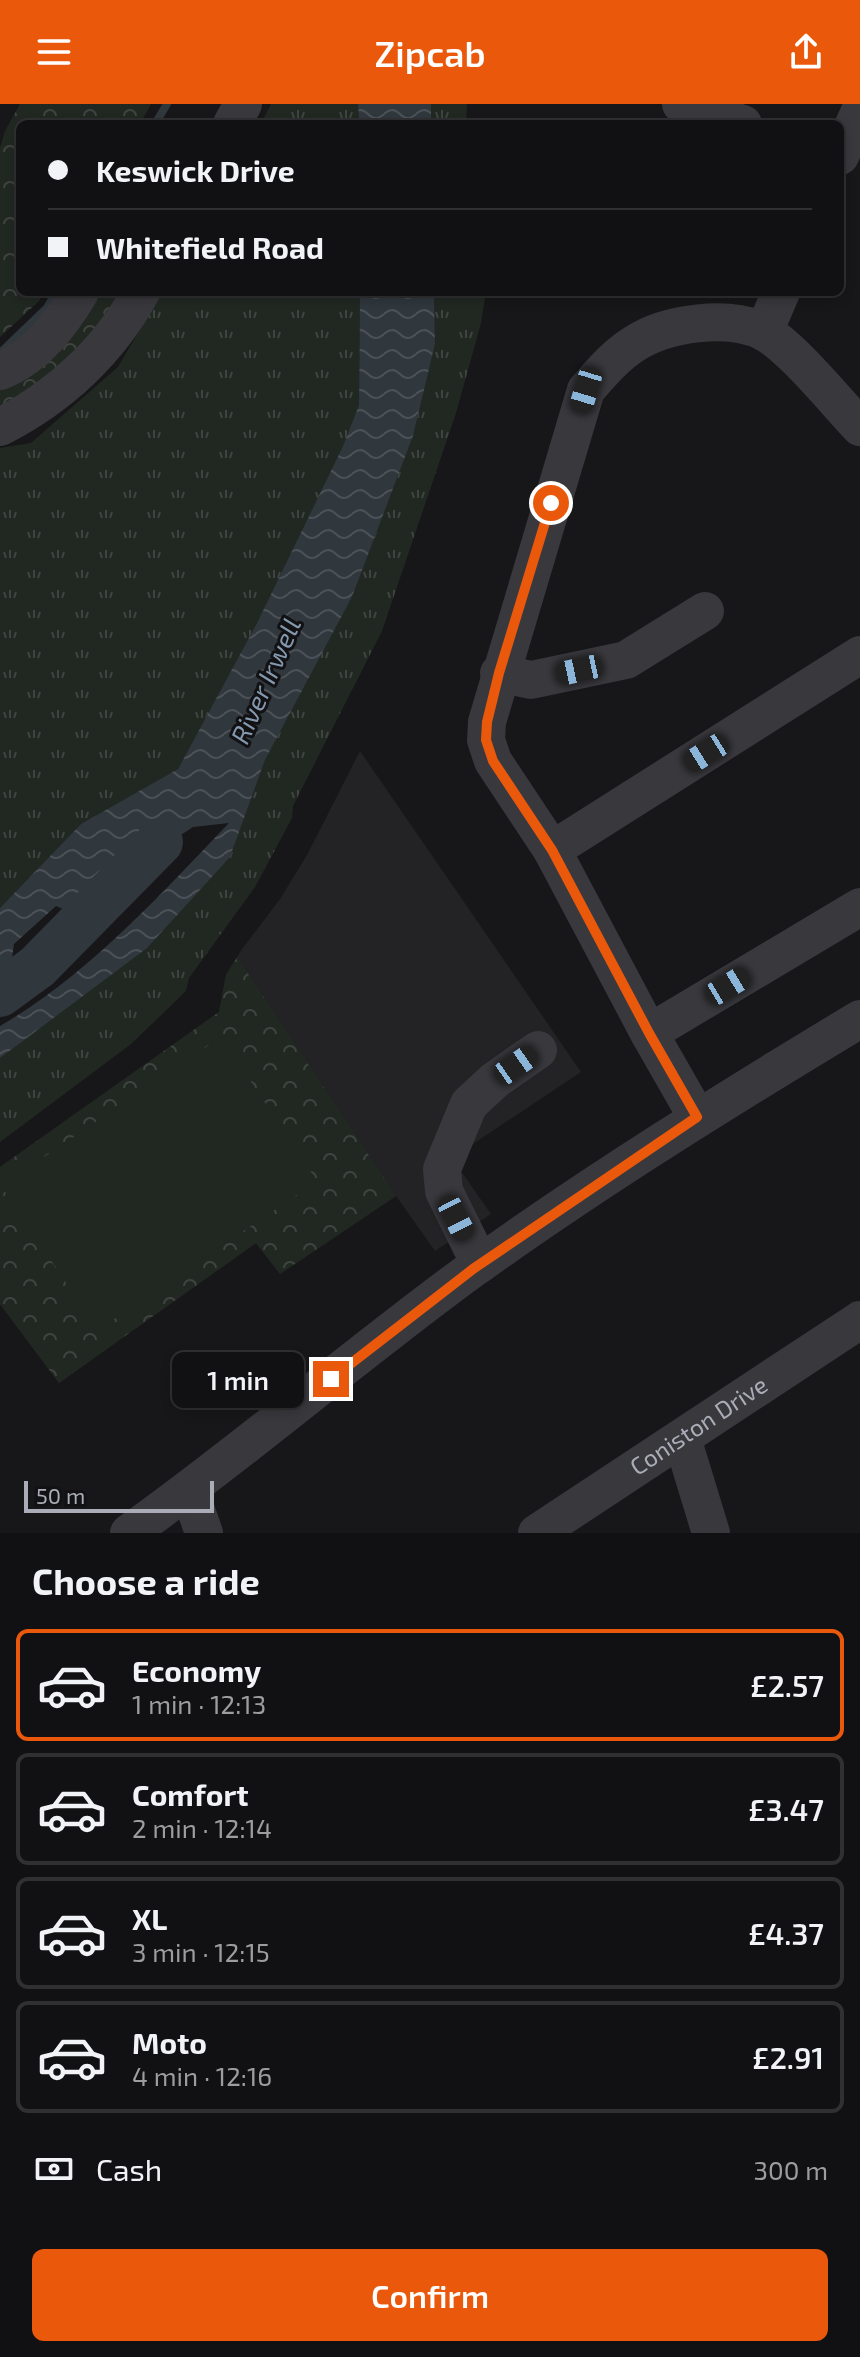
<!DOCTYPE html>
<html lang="en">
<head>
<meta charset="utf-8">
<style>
	body { margin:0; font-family:"Exo 2",sans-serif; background:#1a191b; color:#f1f3f6; height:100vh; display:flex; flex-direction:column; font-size:30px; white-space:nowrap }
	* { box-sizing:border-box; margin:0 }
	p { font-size:26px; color:#9c9d9f }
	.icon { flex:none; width:44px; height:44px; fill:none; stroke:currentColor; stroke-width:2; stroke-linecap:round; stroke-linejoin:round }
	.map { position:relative; height:1429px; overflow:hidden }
	.drawer { display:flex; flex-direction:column; background:#111012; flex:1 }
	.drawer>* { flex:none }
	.top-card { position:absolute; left:16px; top:16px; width:828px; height:176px; border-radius:12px; box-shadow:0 4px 12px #0003,0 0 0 2px #303032; display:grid; align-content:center; height:176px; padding:0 32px; background:#111012 }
	.scale { position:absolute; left:24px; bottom:20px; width:190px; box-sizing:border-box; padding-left:8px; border:4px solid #aaadb7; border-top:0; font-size:22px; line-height:28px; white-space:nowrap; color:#aaadb7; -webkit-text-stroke:6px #121113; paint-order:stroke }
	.end { position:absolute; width:36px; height:36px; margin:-18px; border:10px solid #ea580c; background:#fff; box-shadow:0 0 0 4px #fff }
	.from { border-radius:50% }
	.bubble { position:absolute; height:56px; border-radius:12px; background:#111012; box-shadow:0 4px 12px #0003,0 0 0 2px #303032; font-size:26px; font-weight:600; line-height:56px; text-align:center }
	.car { position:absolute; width:24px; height:48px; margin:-24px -12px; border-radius:10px; box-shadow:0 0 6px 2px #0007; background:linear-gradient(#222 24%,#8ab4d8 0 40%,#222 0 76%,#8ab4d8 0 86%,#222 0) }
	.top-card b { display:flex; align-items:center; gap:28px; height:76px; font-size:30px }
	.top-card b+b { border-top:2px solid #303032 }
	.top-card i { width:20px; height:20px; background:#f1f3f6 }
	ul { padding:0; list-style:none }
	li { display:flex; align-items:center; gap:24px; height:112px; margin:0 16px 12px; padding:0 16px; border:4px solid #303032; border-radius:12px }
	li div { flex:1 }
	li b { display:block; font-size:30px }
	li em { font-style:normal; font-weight:600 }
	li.on { border-color:#ea580c }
	li>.icon { width:72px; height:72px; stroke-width:1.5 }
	h2 { padding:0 32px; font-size:36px; line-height:96px }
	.pay { display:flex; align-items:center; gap:20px; height:88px; padding:0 32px; font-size:30px }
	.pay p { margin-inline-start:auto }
	.primary-button { display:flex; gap:16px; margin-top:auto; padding:16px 32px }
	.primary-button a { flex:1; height:92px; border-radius:12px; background:#ea580c; color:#fff; font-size:32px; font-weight:600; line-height:92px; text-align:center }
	header { display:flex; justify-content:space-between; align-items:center; height:104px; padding:0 32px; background:#ea580c; color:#fff; font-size:36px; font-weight:600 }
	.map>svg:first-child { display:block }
</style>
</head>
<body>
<header><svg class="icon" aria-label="menu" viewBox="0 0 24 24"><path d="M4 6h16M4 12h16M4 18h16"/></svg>Zipcab<svg class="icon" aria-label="share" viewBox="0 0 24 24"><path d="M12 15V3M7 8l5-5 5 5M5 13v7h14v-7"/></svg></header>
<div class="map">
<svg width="860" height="1429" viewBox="0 0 860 1429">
	<defs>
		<pattern id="grass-tufts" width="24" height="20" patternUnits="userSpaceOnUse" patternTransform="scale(2)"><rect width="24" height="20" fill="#212822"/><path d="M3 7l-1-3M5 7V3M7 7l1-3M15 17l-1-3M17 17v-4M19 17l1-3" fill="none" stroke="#3f4440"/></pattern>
		<pattern id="forest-crowns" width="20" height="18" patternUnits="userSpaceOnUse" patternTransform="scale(2)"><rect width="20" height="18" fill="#212822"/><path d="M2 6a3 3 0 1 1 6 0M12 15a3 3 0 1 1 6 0" fill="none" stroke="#3f4440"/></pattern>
		<pattern id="water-waves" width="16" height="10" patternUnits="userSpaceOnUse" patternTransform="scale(2)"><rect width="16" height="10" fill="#30373d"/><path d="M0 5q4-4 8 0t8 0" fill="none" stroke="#4b5157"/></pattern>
	</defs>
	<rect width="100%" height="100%" fill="#171618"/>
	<!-- built -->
	<path fill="#232325" d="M360,647l221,321 -129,86 39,56 -56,37 -39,-55 -116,78 -24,-31 -197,140 -59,-79v-137l219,-155 7,-37 16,-26 38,-50 27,-44z"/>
	<!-- grass -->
	<path fill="url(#grass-tufts)" d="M271,0h87l1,20h-98z
		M431,0h36l-1,20h-35z
		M162,188h198l-1,113 -16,41 -86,177 -79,146 -97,55 -81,84v-460l31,-5 87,-76z
		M434,188h52l-5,31 -25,90 -74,218 -89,175 -1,12 -37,69 -66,91 -3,13 -55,53 -131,98v-84l60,-46 170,-155 35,-97 87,-163 61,-161 22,-92z"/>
	<!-- forest -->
	<path fill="url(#forest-crowns)" d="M20,0h131l-11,20h-120v168h24l-5,9 -39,36v-189l5,-17z
		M87,188h44l-30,45 -101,75v-29z
		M237,853l159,239 -116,78 -24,-31 -197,140 -59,-79v-137l219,-155 7,-37z"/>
	<!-- garden -->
	<path fill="#212822" d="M221,933l96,144 -219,149 -97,-144z"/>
	<!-- water -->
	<path fill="url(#water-waves)" d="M358,0h73v20h-72z
		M360,188h74l1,52 -22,92 -61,161 -87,163 -35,97 -83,91 -147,110v-32c88,-51 159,-130 229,-203l-36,4 -26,17 -33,32 -32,17 -26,22 -20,-9 -42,38 -5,35 -9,14v-85l81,-84 97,-55 79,-146 86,-177 16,-41z"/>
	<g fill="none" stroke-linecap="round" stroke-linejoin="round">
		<!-- stream -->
		<path stroke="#30373d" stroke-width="8" d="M155,20l12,-20
			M0,249l47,-45 9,-16"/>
		<!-- river -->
		<path stroke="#30373d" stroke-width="46" d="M0,890l37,-27 123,-125"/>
		<!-- minor -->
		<g stroke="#38383d" stroke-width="38">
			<path d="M681,0l62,20"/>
			<path d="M232,20l11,-20"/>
			<path d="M840,52l20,-45"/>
			<path d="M764,228l17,-40"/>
			<path d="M0,267c36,-14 61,-47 80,-79"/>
			<path d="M0,323c59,-30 109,-76 141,-135"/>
			<path d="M499,569l32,7 95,-20 79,-49"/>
			<path d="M552,746l308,-195"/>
			<path d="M649,929l211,-126"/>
			<path d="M697,1013l-48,-84 -97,-183 -59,-89 -7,-21 1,-18 99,-332c14,-16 29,-34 48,-46 32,-21 95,-30 130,-12 27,14 73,71 96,95"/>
			<path d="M480,1160l-36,-73 -2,-22 27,-65 26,-24 43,-30"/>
			<path d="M682,1334l29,95"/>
			<path d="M189,1386l15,43"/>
			<path d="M129,1429c118,-84 228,-180 345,-265 124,-89 255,-170 386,-249"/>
			<path id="s1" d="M537,1429l323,-213"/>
		</g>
	</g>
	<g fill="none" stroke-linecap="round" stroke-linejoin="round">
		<!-- route -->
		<path stroke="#ea580c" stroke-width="10" d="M331,1275l142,-110 224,-152 -48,-84 -97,-183 -59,-89 -7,-21 1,-18 12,-49 52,-170"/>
	</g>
	<g text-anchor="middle" stroke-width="6" stroke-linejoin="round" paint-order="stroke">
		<!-- street labels -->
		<g font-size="24" fill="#aaadb7" stroke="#121113">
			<text dy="8" stroke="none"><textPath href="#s1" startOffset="194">Coniston Drive</textPath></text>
		</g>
		<!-- water labels -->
		<g font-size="26" font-style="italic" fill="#8499af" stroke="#121113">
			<text transform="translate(266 577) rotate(-66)" y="9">River Irwell</text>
		</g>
	</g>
</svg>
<div class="scale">50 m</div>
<i class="end from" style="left:551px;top:399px"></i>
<i class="end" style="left:331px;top:1275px"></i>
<div class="bubble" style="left:172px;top:1248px;width:132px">1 min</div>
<i class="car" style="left:586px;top:286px;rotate:197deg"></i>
<i class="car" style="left:579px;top:566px;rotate:258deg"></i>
<i class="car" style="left:706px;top:649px;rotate:238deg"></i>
<i class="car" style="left:728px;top:882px;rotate:59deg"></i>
<i class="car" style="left:516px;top:961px;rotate:55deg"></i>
<i class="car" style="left:456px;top:1114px;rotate:153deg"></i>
<div class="top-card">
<b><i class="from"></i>Keswick Drive</b>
<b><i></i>Whitefield Road</b>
</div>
</div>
<section class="drawer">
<h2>Choose a ride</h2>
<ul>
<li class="on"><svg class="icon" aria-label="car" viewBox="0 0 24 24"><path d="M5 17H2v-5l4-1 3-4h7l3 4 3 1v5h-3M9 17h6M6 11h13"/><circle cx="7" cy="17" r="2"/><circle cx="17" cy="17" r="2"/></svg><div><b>Economy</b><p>1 min · 12:13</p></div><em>£2.57</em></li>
<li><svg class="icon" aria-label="car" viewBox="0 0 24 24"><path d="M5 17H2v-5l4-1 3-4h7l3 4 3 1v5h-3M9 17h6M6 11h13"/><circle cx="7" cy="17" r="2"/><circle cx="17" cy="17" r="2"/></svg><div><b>Comfort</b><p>2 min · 12:14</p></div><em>£3.47</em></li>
<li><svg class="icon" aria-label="car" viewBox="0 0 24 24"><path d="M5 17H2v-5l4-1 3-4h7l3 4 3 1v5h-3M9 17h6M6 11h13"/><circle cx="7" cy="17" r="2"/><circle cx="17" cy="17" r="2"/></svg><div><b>XL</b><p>3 min · 12:15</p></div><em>£4.37</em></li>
<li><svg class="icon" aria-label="car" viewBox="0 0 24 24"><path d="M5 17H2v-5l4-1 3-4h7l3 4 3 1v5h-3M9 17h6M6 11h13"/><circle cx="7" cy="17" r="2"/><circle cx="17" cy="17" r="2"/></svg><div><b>Moto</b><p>4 min · 12:16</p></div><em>£2.91</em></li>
</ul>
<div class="pay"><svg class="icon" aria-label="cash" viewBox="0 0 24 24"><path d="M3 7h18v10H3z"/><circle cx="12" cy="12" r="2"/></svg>Cash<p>300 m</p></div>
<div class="primary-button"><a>Confirm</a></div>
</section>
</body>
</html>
